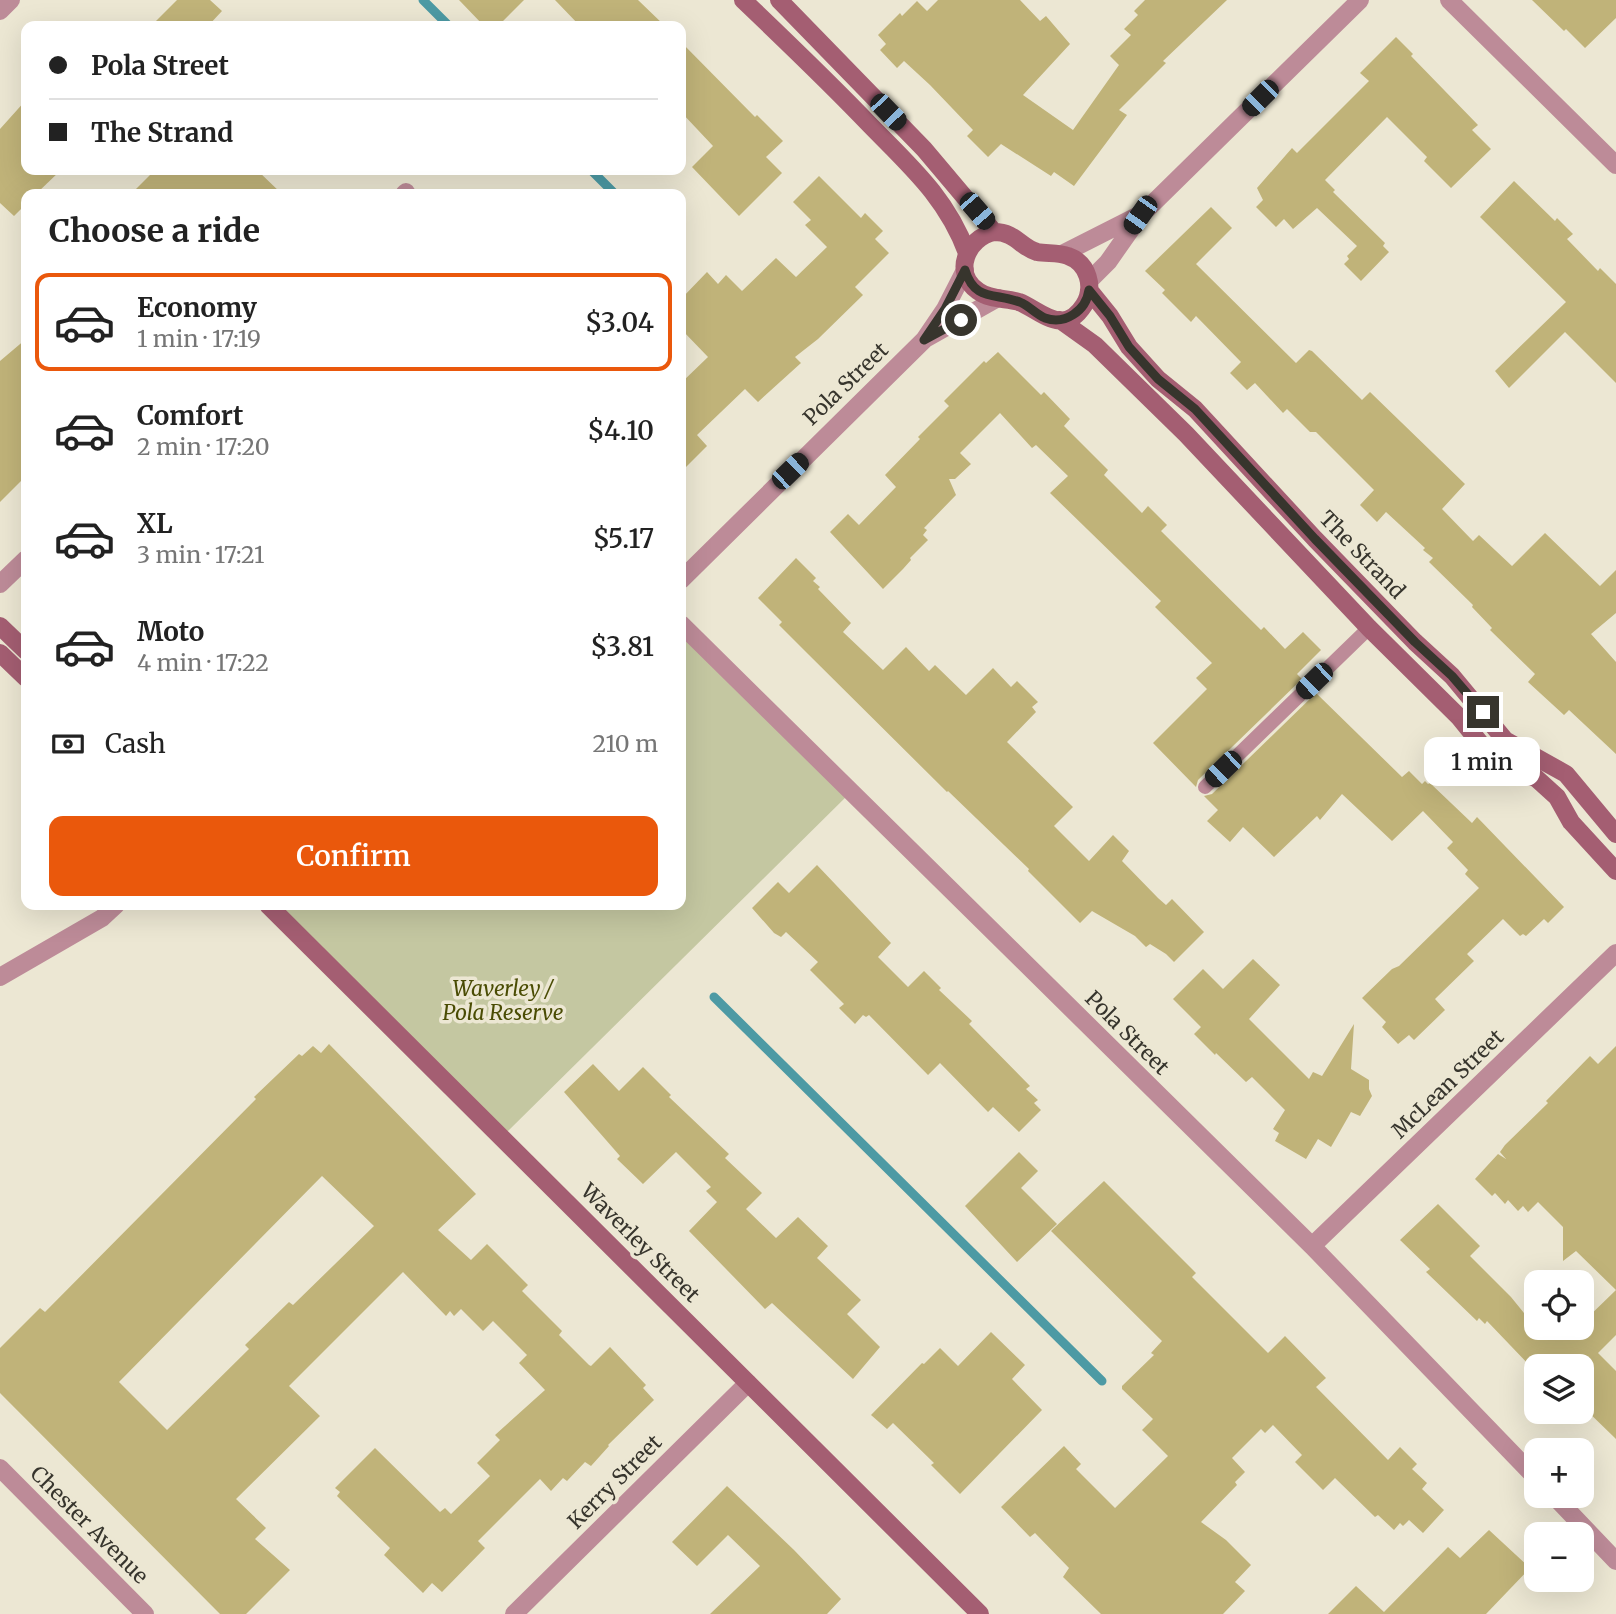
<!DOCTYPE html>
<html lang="en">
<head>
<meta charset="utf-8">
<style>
	body { margin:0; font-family:Merriweather,serif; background:#f6f6f6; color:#222; height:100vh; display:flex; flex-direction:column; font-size:26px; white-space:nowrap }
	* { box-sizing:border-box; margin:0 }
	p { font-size:23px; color:#767676 }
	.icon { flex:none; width:38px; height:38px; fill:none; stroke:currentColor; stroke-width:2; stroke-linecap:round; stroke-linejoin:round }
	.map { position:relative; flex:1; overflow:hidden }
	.drawer { position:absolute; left:21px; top:189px; width:665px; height:721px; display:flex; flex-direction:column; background:#fff; border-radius:14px; box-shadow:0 7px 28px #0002 }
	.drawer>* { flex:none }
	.guide { position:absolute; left:21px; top:21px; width:665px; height:154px; border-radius:14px; box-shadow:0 7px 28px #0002; display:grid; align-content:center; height:154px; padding:0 28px; background:#fff }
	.controls { position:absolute; left:1524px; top:1270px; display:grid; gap:14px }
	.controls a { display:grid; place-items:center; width:70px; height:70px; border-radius:14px; background:#fff; box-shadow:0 7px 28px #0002; font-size:35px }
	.end { position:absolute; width:32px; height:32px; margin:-16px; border:9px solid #37352d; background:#fff; box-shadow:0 0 0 4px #fff }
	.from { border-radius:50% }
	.bubble { position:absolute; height:49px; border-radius:14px; background:#fff; box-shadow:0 7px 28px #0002; font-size:23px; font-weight:600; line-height:49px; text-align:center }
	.car { position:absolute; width:21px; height:42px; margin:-21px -10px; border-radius:9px; box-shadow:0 0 5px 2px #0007; background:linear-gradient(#222 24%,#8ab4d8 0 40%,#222 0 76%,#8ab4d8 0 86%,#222 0) }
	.guide b { display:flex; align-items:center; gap:24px; height:66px; font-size:26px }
	.guide b+b { border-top:2px solid #e0e0e0 }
	.guide i { width:18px; height:18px; background:#222 }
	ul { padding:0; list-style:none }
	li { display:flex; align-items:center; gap:21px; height:98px; margin:0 14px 10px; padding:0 14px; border:4px solid transparent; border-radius:14px }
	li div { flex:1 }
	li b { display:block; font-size:26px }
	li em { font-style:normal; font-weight:600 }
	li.on { border-color:#ea580c }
	li>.icon { width:63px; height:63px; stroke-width:1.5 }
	h2 { padding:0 28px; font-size:32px; line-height:84px }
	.pay { display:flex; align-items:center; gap:18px; height:77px; padding:0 28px; font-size:26px }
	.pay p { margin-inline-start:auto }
	.primary-button { display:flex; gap:14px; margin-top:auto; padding:14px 28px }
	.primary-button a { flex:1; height:80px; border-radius:14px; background:#ea580c; color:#fff; font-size:28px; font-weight:600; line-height:80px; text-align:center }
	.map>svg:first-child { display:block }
</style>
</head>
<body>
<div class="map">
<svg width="1616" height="1614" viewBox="0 0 1616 1614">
	<rect width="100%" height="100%" fill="#ece7d3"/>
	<!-- green -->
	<path fill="#c4c7a1" d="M681,624l170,168 -349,345 -234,-232h413z"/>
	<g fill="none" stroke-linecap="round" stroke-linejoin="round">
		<!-- stream -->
		<path stroke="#4d9aa4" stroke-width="9" d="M423,0l26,26
			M591,170l24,24
			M714,997l388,384"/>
	</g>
	<!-- building -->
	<path fill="#c0b379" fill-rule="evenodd" d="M177,0h33l12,11 -14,15h-57z
		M459,0h65l-26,26h-14z
		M555,0h83l27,26h-85z
		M938,0h82l20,21 6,-5 24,28 -47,51 50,35 46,-65 -9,-9 21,-21 -7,-6 14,-14 -4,-4 11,-11h82l-64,61 3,2 -47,47 8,5 -53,71 -20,-14 -3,4 -50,-32 -13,13 -21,-21 6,-6 -43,-45 -26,-24 -7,7 -17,-18 6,-6 -8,-9 22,-22 2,3 15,-15 10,10z
		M1532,0h84v18l-31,30 -19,-19 -2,2z
		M1396,37l17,17 -2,2 67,69 -6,5 19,19 -40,39 -27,-27 3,-4 -40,-40 -62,63 10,10 -2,2 52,51 -2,3 6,6 -28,29 -17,-17 5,-5 -2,-3 10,-10 -40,-38 -24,21 -9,-10 -8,8 -20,-20 7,-7 -6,-12 35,-40 5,5 72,-72 -9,-8z
		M681,42l74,75 2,-2 26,26 -17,16 16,16 -43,43 -47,-49 21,-21 -32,-34z
		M26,100v70h35l-25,24h-10v10l-12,12 -14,-13v-74z
		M155,170h102l25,24h-151z
		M819,176l42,42 4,-5 18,18 -8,8 14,14 -34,34 8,8 -45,44 -23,18 6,6 -43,39 -13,-13 -48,46 10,11 -26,26v-89l27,-26 -27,-28v-30l26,-27 11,12 8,-9 16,16 34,-33 20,19 31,-30 -22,-22 6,-5 -18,-18z
		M1514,181l41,40 2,-3 16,16 -6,5 31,32 2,-3 16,16v99l-51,-51 -56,56 -14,-17 71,-69 -86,-85z
		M1211,207l21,21 -36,36 100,99 13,-13 3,1 50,49 8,-8 95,92 -23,25 31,32 6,-6 33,31 33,-33 55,53 16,-16v43l-25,21 25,28v92l-47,-44 -5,5 -36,-33 7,-8 -45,-44 2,-2 -20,-21 1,-2 -44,-43 4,-4 -10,-8 2,-2 -39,-36 -9,10 -17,-17 14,-15 -58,-58h-6l-23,-23 -4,4 -28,-30 -8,7 -17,-17 11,-11 -45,-46 -5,6 -29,-29 3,-3 -20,-19z
		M26,339v137l-26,26v-141z
		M998,352l43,43 3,-3 26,27 -6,7 44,44 -4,5 38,38 6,-7 19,19 -6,6 100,99 3,-3 21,22 18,-17 18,18 -24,24 5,5 -104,101 -2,7 -43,-44 54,-54 -11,-11 16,-15 -57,-56 6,-6 -111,-108 18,-17 -32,-31 -4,3 -32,-35 -40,40 11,11 -16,15h-6l7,16 -32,33 3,2 -4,5 5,5 -18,18 1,2 -8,9 -20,20 -53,-57 18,-18 11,11 37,-38 -11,-12 35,-36 -2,-2 31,-31 -5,-5 40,-40 2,2z
		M796,558l20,20 -3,3 7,6 -2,2 33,34 -8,9 40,38 23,-23 23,24 6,-6 31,30 27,-27 18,19 6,-6 21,21 -6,5 4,5 -29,30 66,65 -19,19 35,35 24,-26 16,16 -7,10 36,37 8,7 6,-6 32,33 -30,30 -8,-8 -16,-10 -4,3 -11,-11 -43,-25 -12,12 -52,-52 1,-2 -81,-78 -1,1 -139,-138 -29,-29 3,-3 -24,-24z
		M1316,693l86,84 7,-6 13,13 3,-3 3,3 2,-1 42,40 5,-6 87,90 -16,16 -4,-4 -18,17 -3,-2 -3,2 -17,-17 -36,35 7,7 -39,38 10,11 -31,30 -5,-5 -11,9 -16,-17 4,-5 -24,-24 30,-29 7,-3 80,-78 -14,-14 3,-4 -21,-22 6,-6 -30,-31 -31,30 -50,-47 -22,26 -3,-4 -43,41 -31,-30 -13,15 -23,-21 11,-11 -14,-14 8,-2z
		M817,865l74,78 -13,14 30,30 16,-16 17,17 -2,2 33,31 -3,3 61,62 -4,3 12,11 -4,3 7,7 -22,22 -26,-25 -5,5 -48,-49 -12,12 -59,-60 -3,2 -3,-2 -8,9 -16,-16 5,-4 -34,-34 8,-8 -32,-30 -5,5 -7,-4 -22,-25 26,-26 11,11z
		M1253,959l27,26 -31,34 60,60 4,-7 9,4 32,-52 -3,45 18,11v9l3,7 -12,20 -9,-4 -20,35 -13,-8 -12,20 -31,-18 4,-8 -6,-4 12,-19 -33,-33 -6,5 -30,-29 -1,2 -21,-21 7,-7 -28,-28 30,-30 20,20z
		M329,1044l147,150 -38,36 33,30 16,-16 41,41 -6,6 40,40 -3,4 30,30 2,1 19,-19 36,38 -3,3 11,12 -46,45 1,1 -18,20 -6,-4 -18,19 -4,-3 -12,13 -11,-12 -62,62 7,7 -43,44 -10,-9 -9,10 -39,-38 6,-7 -53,-52 3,-4 -5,-4 40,-40 65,64 5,-4 6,6 39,-38 -13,-13 23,-23 -5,-5 50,-45 -26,-27 8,-8 -34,-34 -10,10 -22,-22 -7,7 -4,-5 -4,5 -43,-44 -114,114 31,30 -84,83 30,29 -11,11 35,31 -44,44h-26l-220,-221v-45l40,-40 5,4 211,-213 -2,-2 45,-43 3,2 11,-10 8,7zM322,1176l52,50 -81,79 -4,-3 -44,43 4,4 -82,81 -48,-48z
		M1616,1046v289l-18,18 18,18v68l-34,-33v-39h-51l-44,-46 -2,3 -6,-6 -2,3 -51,-49 4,-3 -30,-29 38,-36 42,42 -10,10 41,41 25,31h46v-5l34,-33 -40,-39 -13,10v-34l-25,-25 -10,10 -5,-6 -5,5 -10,-11 -3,4 -10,-11 -3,3 -17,-17 23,-25 8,5 -6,-7 5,-7 43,-42 -2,-2 44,-45 8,8z
		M593,1064l26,27 24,-24 28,28 -2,2 60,57 -4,4 37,35 -16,16 30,29 22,-21 30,29 -11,12 44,42 -14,14 33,33 -27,32 -81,-76 -7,6 -76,-78 28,-29 -11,-11 5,-4 -35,-35 -33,32 -26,-25 3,-3 -56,-64z
		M1019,1152l19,19 -17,17 36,36 -40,38 -52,-56z
		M1104,1181l92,92 -4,4 76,76 17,-17 41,42 -10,9 72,73 12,-13 17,17 -5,5 15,14 -5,6 22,21 -21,23 -14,-13 -6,6 -3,-3 -6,7 -16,-15 -3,2 -40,-39 -12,12 -28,-28 7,-7 -29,-30 -8,8 -4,-4 -29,29 13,14 -10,10 2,3 -36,37 25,18 25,25 -16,17 10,9 -22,23h-122l-38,-37 6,-9 -34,-35 -5,4 -29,-30 63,-61 17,18 -5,5 39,39 53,-52 -26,-26 11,-11 -31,-30v-3l32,-31 -3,-2 11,-12 -111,-110z
		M991,1332l34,33 -13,14 30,31 -82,84 -29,-29 3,-2 -41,-40 -6,6 -16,-14 51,-52 2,1 16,-16 18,18z
		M727,1486l67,64 47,49 -14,15h-117l50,-48 -32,-31 -31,31 -25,-24z
		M1489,1530l41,38 -44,46h-158l28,-28 28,26 64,-65 12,11z"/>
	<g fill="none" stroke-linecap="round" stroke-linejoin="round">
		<!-- lane -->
		<path stroke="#bd8b98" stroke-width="14" d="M1205,787l164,-159"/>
		<!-- street -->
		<path stroke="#bd8b98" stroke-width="18" d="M1449,0l167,165
			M0,11l11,-11
			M404,194l2,-2
			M1062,254l75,-38
			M1089,281l19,-19 33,-47 219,-215
			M927,338l71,-40
			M681,580l243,-240 21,-31 20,-39
			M0,584l26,-25
			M681,624l631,622 224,232
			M0,977l102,-59 14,-13
			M1312,1246l304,-293
			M0,1468l145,146
			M1554,1496l62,65
			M514,1614l234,-231"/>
		<!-- secondary -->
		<path stroke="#a45e72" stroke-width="18" d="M743,0c43,41 86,82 127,125 40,41 77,73 97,128
			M779,0l145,149 70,83
			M994,232c22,0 26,15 43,20 10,2 21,0 31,4 20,7 27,31 16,49 -21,33 -44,5 -65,-3 -13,-4 -29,-2 -41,-11 -26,-18 -11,-53 16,-59z
			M1089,290l21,26 19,31 29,32 37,30 120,130 100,103 37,34 53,64 61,34 50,60
			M1060,320l35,25 91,89 183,194 90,89 34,42 15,11 28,8 21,19 14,25 45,49
			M0,626l26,25
			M0,653l26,25
			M268,905l712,709"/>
	</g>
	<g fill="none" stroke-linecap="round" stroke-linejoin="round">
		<!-- route -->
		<path stroke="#37352d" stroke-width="9" d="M961,320l-37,20 21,-31 20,-39c10,33 32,22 57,33 8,4 14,11 23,15 20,7 41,-7 44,-28l21,26 19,31 29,32 37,30 120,130 100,103 37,34 31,36"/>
	</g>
	<g text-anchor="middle" stroke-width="7" stroke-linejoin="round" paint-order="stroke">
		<!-- street labels -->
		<g font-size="21" fill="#37352d" stroke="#ece7d3">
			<text transform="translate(846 384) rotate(-44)" y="7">Pola Street</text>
			<text transform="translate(1362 555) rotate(46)" y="7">The Strand</text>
			<text transform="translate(1127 1033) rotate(45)" y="7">Pola Street</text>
			<text transform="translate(1448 1084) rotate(-44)" y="7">McLean Street</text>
			<text transform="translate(640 1243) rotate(45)" y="7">Waverley Street</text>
			<text transform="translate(615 1482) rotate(-45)" y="7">Kerry Street</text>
			<text transform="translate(89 1525) rotate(45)" y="7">Chester Avenue</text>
		</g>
		<!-- park labels -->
		<g font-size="21" font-style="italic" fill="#4a4c04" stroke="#ece7d3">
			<text x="503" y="996">Waverley /<tspan x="503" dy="24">Pola Reserve</tspan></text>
		</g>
	</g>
</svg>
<div class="controls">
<a><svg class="icon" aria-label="locate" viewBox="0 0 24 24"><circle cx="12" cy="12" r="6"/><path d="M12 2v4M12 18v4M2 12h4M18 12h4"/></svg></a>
<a><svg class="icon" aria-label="layers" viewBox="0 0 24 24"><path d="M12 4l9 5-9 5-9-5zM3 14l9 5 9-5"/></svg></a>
<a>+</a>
<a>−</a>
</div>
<i class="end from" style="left:961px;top:320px"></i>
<i class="end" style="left:1483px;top:712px"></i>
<div class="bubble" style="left:1424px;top:737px;width:116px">1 min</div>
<i class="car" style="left:1260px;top:98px;rotate:225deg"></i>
<i class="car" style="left:888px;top:112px;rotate:136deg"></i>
<i class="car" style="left:977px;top:211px;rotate:139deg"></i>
<i class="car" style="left:1140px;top:215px;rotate:215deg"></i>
<i class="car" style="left:790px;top:471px;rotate:46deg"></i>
<i class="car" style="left:1314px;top:681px;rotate:226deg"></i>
<i class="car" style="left:1223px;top:769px;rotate:226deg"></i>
<div class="guide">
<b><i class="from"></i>Pola Street</b>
<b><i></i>The Strand</b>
</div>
<section class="drawer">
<h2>Choose a ride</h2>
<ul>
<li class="on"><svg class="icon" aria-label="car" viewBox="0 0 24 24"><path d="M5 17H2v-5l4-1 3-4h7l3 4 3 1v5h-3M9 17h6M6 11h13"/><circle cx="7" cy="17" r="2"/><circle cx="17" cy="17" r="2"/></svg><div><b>Economy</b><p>1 min · 17:19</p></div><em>$3.04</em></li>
<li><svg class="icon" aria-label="car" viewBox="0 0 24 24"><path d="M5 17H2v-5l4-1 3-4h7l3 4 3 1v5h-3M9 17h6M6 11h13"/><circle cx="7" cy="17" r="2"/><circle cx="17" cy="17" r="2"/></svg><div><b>Comfort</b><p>2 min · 17:20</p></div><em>$4.10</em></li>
<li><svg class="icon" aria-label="car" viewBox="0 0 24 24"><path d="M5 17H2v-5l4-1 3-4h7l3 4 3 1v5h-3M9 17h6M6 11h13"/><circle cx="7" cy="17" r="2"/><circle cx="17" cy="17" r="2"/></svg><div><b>XL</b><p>3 min · 17:21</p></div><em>$5.17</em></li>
<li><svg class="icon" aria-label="car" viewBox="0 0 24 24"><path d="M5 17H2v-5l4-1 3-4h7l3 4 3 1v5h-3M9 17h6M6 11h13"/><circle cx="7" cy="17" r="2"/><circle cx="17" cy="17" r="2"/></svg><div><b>Moto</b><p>4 min · 17:22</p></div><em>$3.81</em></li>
</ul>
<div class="pay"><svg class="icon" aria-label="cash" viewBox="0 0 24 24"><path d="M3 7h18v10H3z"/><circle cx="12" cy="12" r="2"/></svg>Cash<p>210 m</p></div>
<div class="primary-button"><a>Confirm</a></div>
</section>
</div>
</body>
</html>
